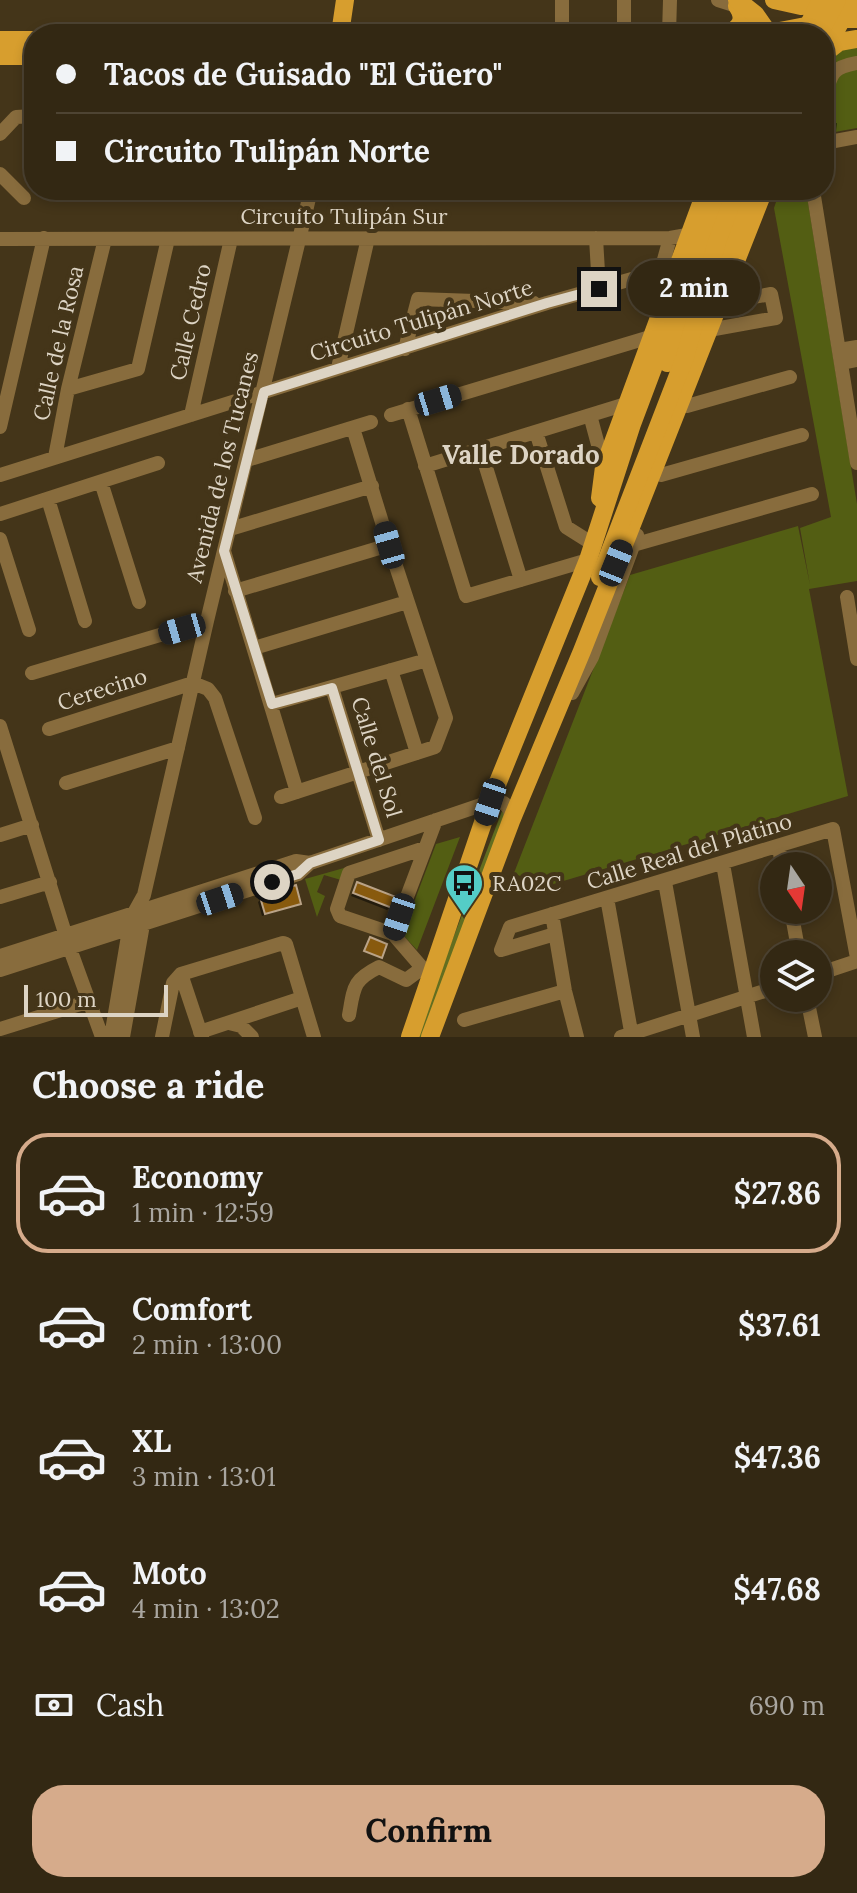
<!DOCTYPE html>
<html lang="en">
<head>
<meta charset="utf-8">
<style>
	body { margin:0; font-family:Lora,serif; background:#3b301c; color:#f1f3f6; height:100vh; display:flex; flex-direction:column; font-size:30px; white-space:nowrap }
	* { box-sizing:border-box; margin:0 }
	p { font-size:26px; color:#a9a6a0 }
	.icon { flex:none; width:44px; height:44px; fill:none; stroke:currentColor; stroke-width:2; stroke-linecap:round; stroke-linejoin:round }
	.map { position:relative; height:1037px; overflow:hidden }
	.side { display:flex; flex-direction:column; background:#332813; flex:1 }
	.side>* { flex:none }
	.top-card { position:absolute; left:24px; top:24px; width:810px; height:176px; border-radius:32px; box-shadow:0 4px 12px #0003,0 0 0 2px #4e4433; display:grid; align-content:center; height:176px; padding:0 32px; background:#332813 }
	.needle { width:52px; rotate:167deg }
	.buttons { position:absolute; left:760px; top:852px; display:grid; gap:16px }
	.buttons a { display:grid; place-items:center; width:72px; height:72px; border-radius:50%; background:#332813; box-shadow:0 4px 12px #0003,0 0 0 2px #4e4433; font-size:40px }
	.scale { position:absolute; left:24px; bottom:20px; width:144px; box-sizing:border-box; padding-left:8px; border:4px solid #ddd4c4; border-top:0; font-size:22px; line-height:28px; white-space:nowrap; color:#ddd4c4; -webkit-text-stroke:6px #443519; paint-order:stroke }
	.end { position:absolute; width:36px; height:36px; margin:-18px; border:10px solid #ddd4c4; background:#111; box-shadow:0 0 0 4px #111 }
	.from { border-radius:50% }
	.bubble { position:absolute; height:56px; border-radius:28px; background:#332813; box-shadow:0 4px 12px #0003,0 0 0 2px #4e4433; font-size:26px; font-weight:700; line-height:56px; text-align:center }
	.car { position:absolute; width:24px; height:48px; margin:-24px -12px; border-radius:10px; box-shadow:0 0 6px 2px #0007; background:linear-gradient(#222 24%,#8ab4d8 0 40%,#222 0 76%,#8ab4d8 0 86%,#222 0) }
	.top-card b { display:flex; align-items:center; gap:28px; height:76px; font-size:30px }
	.top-card b+b { border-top:2px solid #4e4433 }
	.top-card i { width:20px; height:20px; background:#f1f3f6 }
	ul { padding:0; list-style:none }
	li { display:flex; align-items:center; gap:24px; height:120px; margin:0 16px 12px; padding:0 16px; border:4px solid transparent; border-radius:32px }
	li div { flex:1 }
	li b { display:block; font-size:30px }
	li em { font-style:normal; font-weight:700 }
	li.selected { border-color:#d6ab8b }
	li>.icon { width:72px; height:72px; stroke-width:1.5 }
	h2 { padding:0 32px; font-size:36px; line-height:96px }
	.pay { display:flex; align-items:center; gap:20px; height:88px; padding:0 32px; font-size:30px }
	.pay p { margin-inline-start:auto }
	.cta { display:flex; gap:16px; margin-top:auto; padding:16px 32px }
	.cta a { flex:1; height:92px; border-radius:32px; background:#d6ab8b; color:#111; font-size:32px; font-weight:700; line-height:92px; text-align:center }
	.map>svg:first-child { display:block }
</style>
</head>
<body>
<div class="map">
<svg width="857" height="1037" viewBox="0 0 857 1037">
	<rect width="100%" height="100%" fill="#443519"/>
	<!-- green -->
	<path fill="#535e13" d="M857,46v82l-33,6v-55l14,-29z
		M780,190h26l51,314v77l-48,8 39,207 -318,95 -4,-12 -12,-6 116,-298 168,-49 12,59 -10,-57 31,-11 -57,-309z
		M460,837l-43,113 -15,-16 34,-90z
		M397,853l-56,27 -17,-5 -7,17 8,4 -8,21 -12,-38z"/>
	<!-- forest -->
	<path fill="#626e20" d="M502,811h4l-79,226h-12z"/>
	<!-- shadow -->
	<path fill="#0007" d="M837,123l-1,8 -12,2v-8z
		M357,884l33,23 -3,3 -36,-14z
		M261,899l38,4 -3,3 -34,10 -4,-14z"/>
	<!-- building -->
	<path fill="#885a0e" stroke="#baa387" stroke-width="2" d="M357,882l39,15 -4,11 -39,-15z
		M296,885l5,19 -36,10 -5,-17z
		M370,937l17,7 -5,14 -18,-7z"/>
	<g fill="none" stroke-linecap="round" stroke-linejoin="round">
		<!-- minor -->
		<path stroke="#886c3d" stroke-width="14" d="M562,0v34
			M624,0v34
			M718,0l19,6
			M669,34l1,-34
			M824,101c7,-25 5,-33 33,-38
			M0,134l16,-17 18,-1
			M824,143l33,-6
			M0,174l24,24
			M813,190l44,273
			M596,238l3,51
			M0,239l670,-1 17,-3
			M660,274l10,-36
			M707,338l2,-8 67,-12 -5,-24 -51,9
			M405,349l13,-50 116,4
			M839,350l18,-3
			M841,363l16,-3
			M338,368l30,-130
			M68,389l70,-20 30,-130
			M687,406l103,-29
			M408,409l58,187 122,-36
			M191,415l40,-176
			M391,415l259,-78
			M590,415l14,52
			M0,427l44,-189
			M536,432l30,95 27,17
			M480,448l41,132
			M55,457l13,-68 37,-150
			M247,460l124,-38
			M425,466l201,-62
			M0,475l547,-172 99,-28 14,-1 10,8
			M661,475l141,-40
			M101,482l38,120
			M48,499l37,122
			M0,514l158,-51
			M230,529l142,-43
			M0,539l29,91
			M633,545l179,-51
			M224,551l73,241
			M235,591l154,-46
			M847,597l10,62
			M254,648l153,-46
			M391,670l26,83
			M32,673l175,-52
			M332,688l47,152
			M572,693l20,-36 45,-122
			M272,704l155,-44
			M0,726l70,223 32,88
			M49,729l144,-46 15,6 7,9 40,120
			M66,783l112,-35
			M281,797l154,-50 11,-29 -57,-173 -36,-117
			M0,835l32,-10
			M779,847l3,19
			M723,864l31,173
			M665,882l28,155
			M0,897l50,-15
			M607,898l25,139
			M791,910l8,44
			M552,914l13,77 12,46
			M393,934l-53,-18 -3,-7 12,-36 76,-25
			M501,950l9,-23 323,-98 24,129
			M501,950l54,-16
			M0,956l296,-95 14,2
			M0,970l298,-96 12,-11 180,-61 14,1 6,7 1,11
			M181,974l102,-31 3,1 28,93
			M181,974l21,63
			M818,974l39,-13
			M431,978l-38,-44 43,-114
			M807,998l8,39
			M349,1015c5,-28 4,-35 30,-48l27,13 15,-11
			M464,1020l101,-29
			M229,1023l12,3 11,11
			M0,1029l90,-28
			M200,1032l102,-34
			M111,1037l18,-107 5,-17 10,-18 63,-274 104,-431
			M123,1037l21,-118
			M162,1037l11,-54 8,-9
			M621,1037l153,-49"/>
		<!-- major -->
		<path stroke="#d79e2e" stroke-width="18" d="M774,0l27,6 56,-3
			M340,34l5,-34
			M728,34c13,-7 18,-15 9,-28
			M764,34l78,-15h15
			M0,40h34
			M824,51l22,-39
			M826,52l13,-10 18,-3
			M0,56h34
			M713,270l35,-80
			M667,363l27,-56
			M600,498l4,-31 102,-277
			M410,1037l80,-235 98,-242 44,-136 88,-234
			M430,1037l81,-216 71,-170 182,-461"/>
		<!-- major-bridge -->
		<path stroke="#d79e2e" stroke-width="18" d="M737,0l18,14 14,20
			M804,34l17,-34
			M819,34l18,-34
			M600,577l85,-220 32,-115 19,-52"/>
	</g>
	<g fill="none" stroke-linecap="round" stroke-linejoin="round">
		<!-- route -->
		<path stroke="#ddd4c4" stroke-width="10" d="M272,882l26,-8 12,-11 69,-23 -47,-152 -60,16 -48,-153 40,-159 283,-89 52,-14"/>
	</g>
	<!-- icons -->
	<defs>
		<g id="bus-pin" transform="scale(2)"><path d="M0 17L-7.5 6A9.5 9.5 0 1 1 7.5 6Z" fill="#54cdc7" stroke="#443519"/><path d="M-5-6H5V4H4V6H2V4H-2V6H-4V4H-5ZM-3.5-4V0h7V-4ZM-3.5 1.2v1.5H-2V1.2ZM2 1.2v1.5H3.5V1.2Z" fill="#111"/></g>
	</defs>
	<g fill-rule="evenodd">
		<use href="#bus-pin" x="464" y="883"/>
	</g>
	<g text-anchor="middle" stroke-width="8" stroke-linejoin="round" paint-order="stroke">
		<!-- street labels -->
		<g font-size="22" fill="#ddd4c4" stroke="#443519">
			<text x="344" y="224">Circuito Tulipán Sur</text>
			<text transform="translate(421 320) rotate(-17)" y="8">Circuito Tulipán Norte</text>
			<text transform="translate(190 322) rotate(-77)" y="8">Calle Cedro</text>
			<text transform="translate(58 343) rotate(-77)" y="8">Calle de la Rosa</text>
			<text transform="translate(222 467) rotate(-76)" y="8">Avenida de los Tucanes</text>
			<text transform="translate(102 689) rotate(-18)" y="8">Cerecino</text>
			<text transform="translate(377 757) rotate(73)" y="8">Calle del Sol</text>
			<text transform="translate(689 851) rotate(-17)" y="8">Calle Real del Platino</text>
		</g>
		<!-- poi labels -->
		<g font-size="22" fill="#ddd4c4" stroke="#443519" text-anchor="start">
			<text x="492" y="891">RA02C</text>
		</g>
		<!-- quarter labels -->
		<g font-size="26" font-weight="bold" fill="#ddd4c4" stroke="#443519">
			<text x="521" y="464">Valle Dorado</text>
		</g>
	</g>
</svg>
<div class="buttons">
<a><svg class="needle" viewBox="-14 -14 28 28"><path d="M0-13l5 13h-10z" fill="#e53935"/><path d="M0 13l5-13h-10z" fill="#a9a6a0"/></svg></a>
<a><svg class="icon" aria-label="layers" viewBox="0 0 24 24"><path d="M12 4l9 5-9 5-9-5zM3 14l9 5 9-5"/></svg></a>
</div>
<div class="scale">100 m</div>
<i class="end from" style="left:272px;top:882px"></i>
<i class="end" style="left:599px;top:289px"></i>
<div class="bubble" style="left:628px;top:260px;width:132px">2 min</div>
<i class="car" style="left:438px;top:400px;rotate:73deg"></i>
<i class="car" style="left:389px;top:545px;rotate:344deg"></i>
<i class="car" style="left:616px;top:563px;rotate:22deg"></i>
<i class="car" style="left:182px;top:629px;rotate:254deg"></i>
<i class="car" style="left:490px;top:802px;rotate:198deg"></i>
<i class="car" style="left:220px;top:899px;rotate:72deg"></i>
<i class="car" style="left:399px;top:917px;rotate:198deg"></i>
<div class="top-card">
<b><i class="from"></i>Tacos de Guisado &quot;El Güero&quot;</b>
<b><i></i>Circuito Tulipán Norte</b>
</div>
</div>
<section class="side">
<h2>Choose a ride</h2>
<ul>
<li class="selected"><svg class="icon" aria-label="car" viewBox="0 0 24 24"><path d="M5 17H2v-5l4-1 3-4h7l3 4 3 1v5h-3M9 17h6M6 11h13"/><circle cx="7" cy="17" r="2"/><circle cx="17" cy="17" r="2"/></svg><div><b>Economy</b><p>1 min · 12:59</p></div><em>$27.86</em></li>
<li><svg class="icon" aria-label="car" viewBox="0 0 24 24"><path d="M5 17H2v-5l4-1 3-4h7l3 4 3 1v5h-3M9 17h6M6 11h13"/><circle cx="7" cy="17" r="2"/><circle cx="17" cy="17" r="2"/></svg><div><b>Comfort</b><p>2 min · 13:00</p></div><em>$37.61</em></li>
<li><svg class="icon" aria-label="car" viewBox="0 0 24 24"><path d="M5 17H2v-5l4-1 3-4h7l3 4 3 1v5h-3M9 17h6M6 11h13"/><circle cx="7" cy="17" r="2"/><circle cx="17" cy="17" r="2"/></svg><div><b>XL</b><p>3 min · 13:01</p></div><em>$47.36</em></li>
<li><svg class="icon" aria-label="car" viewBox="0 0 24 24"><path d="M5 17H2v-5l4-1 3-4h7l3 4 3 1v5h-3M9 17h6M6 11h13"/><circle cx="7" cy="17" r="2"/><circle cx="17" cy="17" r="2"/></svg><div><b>Moto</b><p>4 min · 13:02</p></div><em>$47.68</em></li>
</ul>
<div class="pay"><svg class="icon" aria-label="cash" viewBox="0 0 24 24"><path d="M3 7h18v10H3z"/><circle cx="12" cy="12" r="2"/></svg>Cash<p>690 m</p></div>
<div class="cta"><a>Confirm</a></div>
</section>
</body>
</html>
